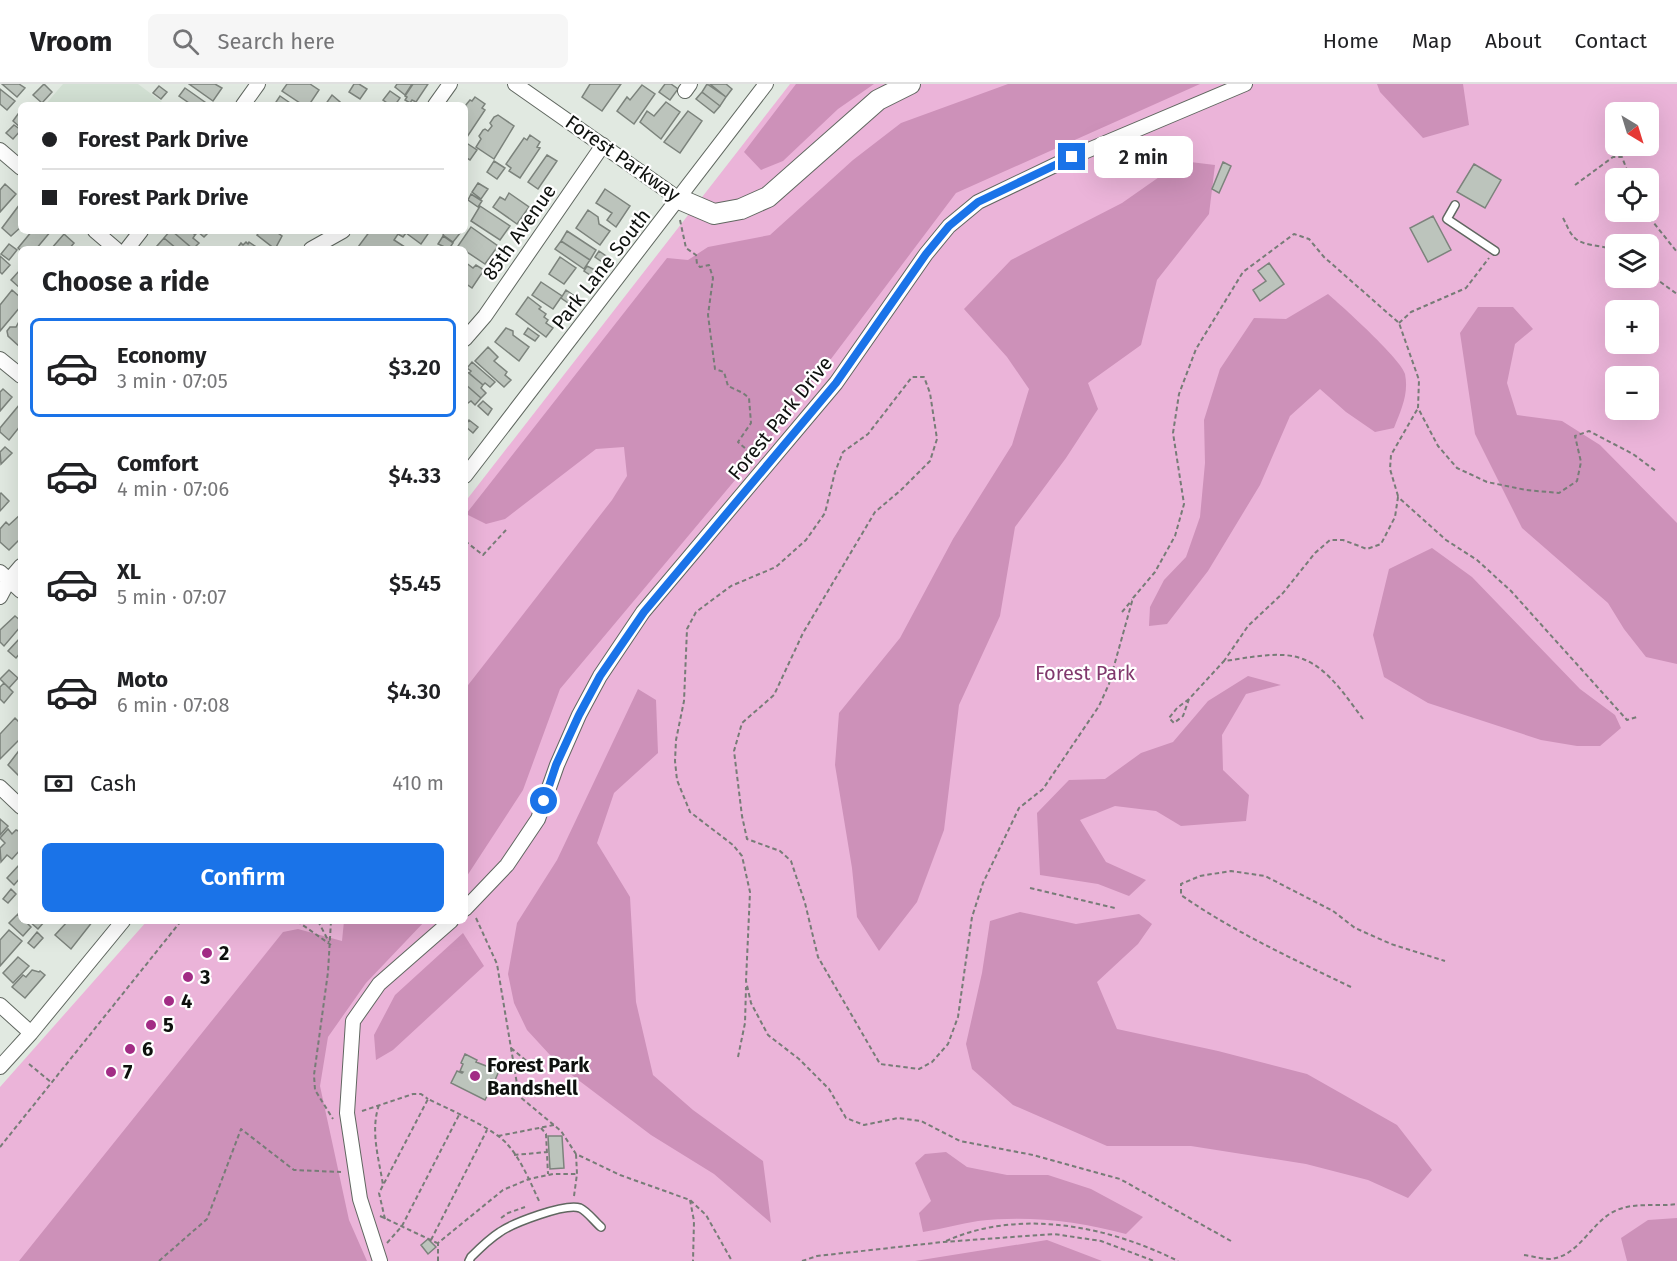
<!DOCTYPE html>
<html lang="en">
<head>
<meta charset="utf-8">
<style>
	body { margin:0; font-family:"Fira Sans",sans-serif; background:#f6f6f6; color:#202124; height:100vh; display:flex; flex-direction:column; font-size:22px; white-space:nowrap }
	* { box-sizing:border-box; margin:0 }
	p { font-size:20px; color:#757577 }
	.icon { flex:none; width:33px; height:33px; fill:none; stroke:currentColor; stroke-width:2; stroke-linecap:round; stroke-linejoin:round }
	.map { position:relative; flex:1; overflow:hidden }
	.drawer { position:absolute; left:18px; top:162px; width:450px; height:678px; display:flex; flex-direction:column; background:#fff; border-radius:9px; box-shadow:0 6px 24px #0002 }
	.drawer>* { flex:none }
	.top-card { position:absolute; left:18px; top:18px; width:450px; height:132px; border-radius:9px; box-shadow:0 6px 24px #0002; display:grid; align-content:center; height:132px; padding:0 24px; background:#fff }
	.needle { width:39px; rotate:142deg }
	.tools { position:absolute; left:1605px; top:18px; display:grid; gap:12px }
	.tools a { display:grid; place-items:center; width:54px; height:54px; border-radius:9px; background:#fff; box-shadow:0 6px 24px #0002; font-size:30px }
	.end { position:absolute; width:27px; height:27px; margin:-14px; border:8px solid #1a73e8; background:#fff; box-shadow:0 0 0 3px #fff }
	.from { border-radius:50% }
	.bubble { position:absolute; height:42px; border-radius:9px; background:#fff; box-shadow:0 6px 24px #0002; font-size:20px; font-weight:600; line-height:42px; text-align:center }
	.top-card b { display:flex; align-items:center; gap:21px; height:57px; font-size:22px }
	.top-card b+b { border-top:2px solid #e0e0e0 }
	.top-card i { width:15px; height:15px; background:#202124 }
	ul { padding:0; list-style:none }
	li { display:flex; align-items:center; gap:18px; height:99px; margin:0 12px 9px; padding:0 12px; border:3px solid transparent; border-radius:9px }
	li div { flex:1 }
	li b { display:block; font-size:22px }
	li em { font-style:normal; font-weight:600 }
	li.on { border-color:#1a73e8 }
	li>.icon { width:54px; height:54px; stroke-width:1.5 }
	h2 { padding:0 24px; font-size:27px; line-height:72px }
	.pay { display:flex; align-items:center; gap:15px; height:66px; padding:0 24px; font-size:22px }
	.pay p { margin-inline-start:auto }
	.cta { display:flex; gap:12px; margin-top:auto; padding:12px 24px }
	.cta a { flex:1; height:69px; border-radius:9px; background:#1a73e8; color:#fff; font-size:24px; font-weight:600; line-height:69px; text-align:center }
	header { display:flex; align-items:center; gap:36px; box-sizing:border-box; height:84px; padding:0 30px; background:#fff; border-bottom:2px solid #e0e0e0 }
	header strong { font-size:28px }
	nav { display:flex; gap:33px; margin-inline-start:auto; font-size:21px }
	.search { width:420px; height:54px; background:#f6f6f6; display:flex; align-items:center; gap:15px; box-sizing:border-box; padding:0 21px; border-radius:9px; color:#757577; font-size:22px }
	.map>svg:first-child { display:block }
</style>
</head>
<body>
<header>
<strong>Vroom</strong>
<div class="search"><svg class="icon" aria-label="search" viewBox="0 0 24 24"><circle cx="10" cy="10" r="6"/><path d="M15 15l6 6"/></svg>Search here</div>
<nav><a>Home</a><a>Map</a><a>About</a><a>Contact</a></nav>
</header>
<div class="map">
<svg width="1677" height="1177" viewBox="0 0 1677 1177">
	<rect width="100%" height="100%" fill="#e1e9e1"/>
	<!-- built -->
	<path fill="#d2e0d3" d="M63,0h75l28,21h-121z"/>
	<!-- green -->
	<path fill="#ebb4d9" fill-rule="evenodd" d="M790,0h887v1177h-1677v-174l147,-166h318v-419zM1616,28h32v34h-32zM1616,94h32v34h-32zM1616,160h32v34h-32zM1616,226h32v34h-32zM1616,292h32v34h-32z"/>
	<!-- forest -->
	<path fill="#cd91b9" d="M796,0h78l-36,25 -55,52 -22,9 -17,-18z
		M1008,0h192l-244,109 -174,231 -222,265 -37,101 -58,89v-190l147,-189 15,-24 -3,-29 -28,2 -91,70 -19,5 -20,-10 201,-256 21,2 20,-13 62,-12 83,-75 48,-37z
		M1377,0h86l6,41 -46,13 -43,-46z
		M1182,77l33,4 -6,49 -52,66 -16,65 -53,38 10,26 -32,49 -51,69 -15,89 -41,89 -15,125 -27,72 -38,49 -22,-34 -5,-49 -17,-103 4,-52 61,-75 53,-99 59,-94 17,-56 -22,-32 -43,-48 47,-49 111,-57z
		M1328,210c14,12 74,66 77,80 4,20 -4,36 -11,54l-19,4 -29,-20 -26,-23 -30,27 -30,69 -52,86 -41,53 -18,2 1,-19 14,-27 22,-23 14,-40 5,-54 -1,-43 16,-51 34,-51 32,1z
		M1478,223h35l20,22 -18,15 -8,39 10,32 45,6 38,24 77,78v141l-31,-7 -22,-28 -16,-26 -86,-75 -47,-94 -15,-101z
		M1432,464l40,29 108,112 35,26 6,13 -21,18h-23l-36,-6 -113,-37 -44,-26 -11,-42 16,-66z
		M1248,592l33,9 -35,9 -24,41 1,35 26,25 -3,26 -65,5 -25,-15 -41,-5 -35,14 26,42 40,18 -17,16 -31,-12 -58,-9 -3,-62 32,-33 36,-1 36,-26 32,-11 35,-41z
		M638,605l18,11 2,53 -44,40 -17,50 33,54 6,105 17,73 40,35 70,51 8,62 -57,-49 -63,-39 -90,-68 -34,-37 -13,-27 -6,-29 9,-51 40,-63z
		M1020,828l56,12 63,-10 13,10 -14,20 -41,38 20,47 101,22 89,23 90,51 35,45 -24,28 -40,-18 -62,-16 -115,-18h-84l-94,-41 -41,-36 -6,-25 16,-71 8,-52z
		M344,837h81l-59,62 -38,54 -8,49 29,134 18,41h-348l264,-329 15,-3 44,12z
		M463,849l21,33 -91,84 -17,10 -2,-25 21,-40z
		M946,1068l21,15 40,8h41l43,14 52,28 -17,17c-47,-13 -100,-19 -148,-13 -18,3 -37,8 -55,11l-4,-19 12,-12 -16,-38 10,-9z
		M1677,1134v43h-50l-6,-23 27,-18z
		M1047,1156l55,21h-187z"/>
	<!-- building -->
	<path fill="#bcc4bc" stroke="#7c837c" stroke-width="1.5" d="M2,0h17l6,4 -8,9z
		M44,0l8,8 -10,11 -9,-8z
		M189,0h26l7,4 -9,13z
		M287,0h23l9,6 -10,15h-6l-21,-14z
		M354,0h5l8,5 -7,10 -11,-7z
		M397,0h15l-7,11 -10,-8z
		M413,0h15l-12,18 -4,-2 -2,3 -5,-3 2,-3 -2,-1z
		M590,0h31l-19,27 -20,-14z
		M665,0h6l7,5 -8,11 -11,-8z
		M707,0l19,13 -6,9 -18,-14z
		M710,0h16l6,5 -6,8z
		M642,1l13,9 -21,30 -17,-13 10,-14 3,3z
		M159,2l8,6 -6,7 -8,-6z
		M185,4l24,17h-17l-13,-9z
		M0,5l15,12 -8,9 -7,-6z
		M390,7l10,7 -5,7h-5l-7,-5z
		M702,8l18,14 -6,7 -18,-14z
		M332,11l8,7 -2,3h-13z
		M280,12l13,9h-19z
		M475,13l10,7 -3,4 3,2 -20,30v-34l5,-6 2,1z
		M666,18l14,10 -19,27 -21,-17 7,-11 7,5z
		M688,27l14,10 -22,32 -16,-11z
		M18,30l3,2v12l-8,-7z
		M498,31l16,11 -20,33 -18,-12 5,-8 -2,-3 4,-6 2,-1 3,2 4,-5 -2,-3 4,-6z
		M14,41l7,5 -8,9 -7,-6z
		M530,51l10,7 -3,5 3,1 -20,30 -11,-7 2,-3 -5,-4 18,-26 3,2z
		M468,60l9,6 -7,10 -5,-3v-9z
		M547,71l10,6 -19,28 -10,-7z
		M494,77l11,7 -8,11 -10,-7z
		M1223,78l8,4 -12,27 -7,-4z
		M1474,80l27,16 -16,28 -28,-16z
		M478,99l10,6 -7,10 -9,-7z
		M5,100l11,10 -16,18v-22z
		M605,105l25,17 -14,21 -9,-7 5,-7 -16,-10z
		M509,109l20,14 -12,17 -24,-17 7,-10 5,3z
		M471,110l11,7 -4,6 -10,-7z
		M20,120l1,23 -10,9 -9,-8z
		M480,122l30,20 -10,14 -29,-19z
		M588,126l10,7 1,7 11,7 -10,14 -24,-17z
		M1433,132l18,34 -23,12 -18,-34z
		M471,143l27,19 -13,18 -27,-18z
		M32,147h19l-15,18h-15v2l-3,-3z
		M170,147h2l21,18h-16l-13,-11z
		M172,147h19l4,4 -2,3 6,5 -6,6z
		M191,147h17l1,1 -5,5 -6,-5 -3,3z
		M260,147h15l7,5 -7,13 -18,-14z
		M370,147h60l-9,13 -15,-11 -3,4 -5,-3 -4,6 14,9h-47l-3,-2z
		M445,147h14l2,1 -8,10 -10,-7z
		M567,147l29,19 -6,10 -29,-19z
		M64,150l10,9 -5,6h-18z
		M443,152l10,7 -4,6 -11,-5z
		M164,154l13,11h-16l-4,-3z
		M561,157l29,19 -6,9 -29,-20z
		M246,158l2,2 1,-2 10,7h-18l-3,-2 3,-4 2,2z
		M9,160l8,6 -8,10 -8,-6z
		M599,167l10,7 -4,6 -10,-7z
		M0,172l10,9 -8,9 -2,-2z
		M560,173l16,11 -12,16 -15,-10z
		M465,178l8,6 3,-3 8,5 -12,18 -7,-5z
		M1269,179l15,21 -24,17 -7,-11 13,-9 -8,-10z
		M587,182l10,5 -4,6 -9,-6z
		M19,187l2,2 -1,15 -9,-8z
		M541,198l21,14 -9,13 -21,-14z
		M12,206l9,8v8l-21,25v-26z
		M566,206l10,7 -5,8 -10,-7z
		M528,213l13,10 -2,2 7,5 -2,3 4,3 -2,3 7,5 -7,9 -30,-23z
		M21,234v27l-1,2 -12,-11 -1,-5 3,-4h6z
		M506,244l7,3v4l16,12 -10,14 -24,-19z
		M528,244l11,8 -4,5 -11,-7z
		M488,263l10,10 -4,4 13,11 -2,3 6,5 -7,7 -29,-26z
		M472,278l23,20 -5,5 -5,-4 -2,2 -14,-12 2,-2 -4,-3z
		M465,286l18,15 -2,3 5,5 -5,5 -16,-14z
		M465,300l16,14 -6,7 -4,-4 -3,2 -3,-3z
		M3,305l9,8 -12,14v-19z
		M483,317l9,8 -4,6 -10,-9z
		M20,320l1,21 -12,15 -9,-8v-4z
		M469,336l9,7 -5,6 -8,-7z
		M5,363l7,6 -11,11 -1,-12z
		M1,409l8,8 -9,10v-17z
		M21,430v24l-12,12 -9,-8v-13l6,-7 3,3z
		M15,532l6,5v5l-17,20 -4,-4v-12z
		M21,553v15l-5,6 -8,-7z
		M9,586l9,8 -9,10 -9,-9z
		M4,599l9,9 -9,11 -4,-4v-12z
		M15,634l6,6v14l-21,21v-25z
		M21,664v25l-2,3 -11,-11z
		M0,735l8,7 -8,9z
		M8,745l4,5 4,-4 5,2v17l-9,10 -5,-4 -6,7 -1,-14 5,-5 -5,-5z
		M21,779v14l-7,8 -7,-7z
		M11,805l5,5 -8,9 -5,-4z
		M18,830l3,3v4h4l6,6 -8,9 -14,-13z
		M29,837h16l-7,8z
		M68,837h25l-22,28 -16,-14z
		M9,846l13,11 -22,25v-26z
		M37,848l6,6 -9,10 -6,-5z
		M18,873l11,9 -16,17 -10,-10z
		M32,886l7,2 1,-1 5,4 -20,23 -13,-11 11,-12 3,2z
		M465,970l12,6 -1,2 23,9 -4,9 -4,-1 -3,7 3,2 -6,12 -34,-17 6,-12 5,2 1,-1 -3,-1 3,-7 -2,-1z
		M548,1052h14l2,32 -14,1z
		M428,1155l8,8 -8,7 -7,-9z"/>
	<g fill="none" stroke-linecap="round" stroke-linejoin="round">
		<!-- lane casing -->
		<g stroke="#606760" stroke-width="10">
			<path id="lane" d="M1455,121l-8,14 48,32
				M469,1177l2,-4c9,-9 18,-18 29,-25 13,-9 65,-29 80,-24 7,3 15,14 21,19"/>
		</g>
		<!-- street casing -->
		<g stroke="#606760" stroke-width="16">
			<path id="street" d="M515,0l164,115
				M685,7l5,-7
				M243,21l15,-21
				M435,21l15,-21
				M0,66l21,18
				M95,147l21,18
				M127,165l14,-18
				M311,165l32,-18
				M465,255l20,-23 118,-171
				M0,275l21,17
				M465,392l301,-392
				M0,488l21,19
				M0,513l9,-17 12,-14
				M0,703l21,20
				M465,825l42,-44 31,-46 19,-54 22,-50 21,-39 43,-64 193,-229 90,-129 23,-28 29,-24 94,-45 173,-73
				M0,921l31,28
				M0,983l31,-34 92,-112
				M380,1177l-20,-62 -13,-86 6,-92 26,-37 72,-63"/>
		</g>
		<!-- secondary casing -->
		<g stroke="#606760" stroke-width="22">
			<path id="secondary" d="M679,115l35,15 27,-5 27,-12 110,-97 32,-16"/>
		</g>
		<!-- path -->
		<path stroke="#777c77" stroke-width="2" stroke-dasharray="4.5 3" stroke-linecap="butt" d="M1575,101l38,-28h9l8,21
			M1645,128l32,40
			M1563,134c3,5 6,14 10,18 8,11 29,8 43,15
			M680,136l6,28 10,7 1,9 3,3 9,-2 4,13 -5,37 7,54 9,3 4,14 15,7 6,5 2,25 -13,19 17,15
			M1648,189l29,21
			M1399,239l12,-11 55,-24 23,-30
			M1398,412l-8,-27 1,-14 27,-47
			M465,457l18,14 23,-25
			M1122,528l10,-12
			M1189,615l-12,9 -8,10 5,5 9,-7 6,-17 35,-38
			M1363,635c-16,-21 -34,-50 -60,-60 -23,-9 -55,-1 -79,2l24,-35 35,-33 32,-40 15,-13h13l24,9 14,-5 14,-27 3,-20 48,43 31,20 34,31 116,129 10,-3
			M1030,804l85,20
			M476,834l21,46 22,132 42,35 15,23 44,21 70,25 16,15 26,46
			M297,837l34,24
			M318,837l11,21
			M331,837l-3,51 -14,103 1,15 18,29
			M1351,903c-58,-28 -117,-55 -170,-92v-11l19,-8 31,-5 34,5 68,35 22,17 36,16 54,17
			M511,964l30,25
			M738,973l7,-34 1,-36
			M29,980l23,19
			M499,1006l20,6
			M379,1021c-9,26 0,54 4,80
			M362,1027l51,-17h8l7,5
			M541,1044l5,6 2,40
			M498,1052l56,-11
			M0,1063l181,-226
			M514,1071l33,-3
			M574,1112l3,-22 -1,-20
			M690,1116l4,21 -1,40
			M380,1132l57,27
			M501,1134l7,-5 17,-6
			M385,1135l-6,-26 49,-94c22,11 66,29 80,46 14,16 23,39 32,58
			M431,1156l56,-110
			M946,1157c74,-33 162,-15 232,20
			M1231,1157l-111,-62 -87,-24 -73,-14 -39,-20 -23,-3 -34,7 -18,-7 -17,-29 -30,-30 -31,-24 -17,-32 -5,-22 4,-89 -8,-36 -9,-11 -43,-33 -13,-32 -2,-19 1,-21 8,-39 3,-72 9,-17 35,-26 45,-19 30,-27 19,-27 10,-41 8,-20 25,-18 44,-57h12l6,16 7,46 -7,22 -29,29 -26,22 -72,121 -29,62 -32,28 -8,28 8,65 5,23 33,12 11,10 14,42 13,54 62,107 39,5 13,-7 16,-18 10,-27 14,-100 11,-34 36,-75 24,-19 56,-83 10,-22 24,-86 22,-26 20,-36 9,-32 -11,-71 6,-39 17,-45 47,-77 51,-38 15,5 15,18 75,66 20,57 -1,28 20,38 19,22 30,14 39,8 33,3 18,-12 4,-19 -6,-26 14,-5 44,23 24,18
			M387,1159l15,-17 57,-111
			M1524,1171c9,1 23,6 32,3 25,-6 37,-38 61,-48 19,-8 40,-3 60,-6
			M159,1177l48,-42 34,-90 53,41 47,2
			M438,1177v-18l65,-53 26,-11 24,-5h24
			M802,1177l15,-5 126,-14 111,-8 47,7 53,20"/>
		<!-- lane -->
		<use href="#lane" stroke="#fff" stroke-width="7"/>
		<!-- street -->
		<use href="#street" stroke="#fff" stroke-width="14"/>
		<!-- secondary -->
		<use href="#secondary" stroke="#fff" stroke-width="20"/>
	</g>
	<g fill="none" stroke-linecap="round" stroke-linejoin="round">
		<!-- route -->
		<path stroke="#1a73e8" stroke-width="8" d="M544,717l12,-36 23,-50 21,-39 44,-64 192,-229 90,-129 23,-28 29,-24 94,-45"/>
	</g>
	<!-- markers -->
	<g fill="#a22c85" stroke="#fff" stroke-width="2">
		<circle cx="207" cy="869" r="6"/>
		<circle cx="188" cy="893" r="6"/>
		<circle cx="169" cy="917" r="6"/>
		<circle cx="151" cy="941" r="6"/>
		<circle cx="130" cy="965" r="6"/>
		<circle cx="111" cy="988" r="6"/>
		<circle cx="475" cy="992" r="6"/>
	</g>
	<g text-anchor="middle" stroke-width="4.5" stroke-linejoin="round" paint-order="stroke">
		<!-- street labels -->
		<g font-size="20" fill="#0e110e" stroke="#fff">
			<text transform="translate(623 74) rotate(35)" y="7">Forest Parkway</text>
			<text transform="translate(519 148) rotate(-55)" y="7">85th Avenue</text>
			<text transform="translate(601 185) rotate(-52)" y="7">Park Lane South</text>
			<text transform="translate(780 334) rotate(-51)" y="7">Forest Park Drive</text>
		</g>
		<!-- park labels -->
		<g font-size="20" fill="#81386d" stroke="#fff">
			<text x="1085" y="596">Forest Park</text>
		</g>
		<!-- poi labels -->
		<g font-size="20" font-weight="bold" fill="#0e110e" stroke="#fff" text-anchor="start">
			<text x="219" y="876">2</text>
			<text x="200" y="900">3</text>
			<text x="181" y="924">4</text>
			<text x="163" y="948">5</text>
			<text x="142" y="972">6</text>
			<text x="487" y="988">Forest Park<tspan x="487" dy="23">Bandshell</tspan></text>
			<text x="123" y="995">7</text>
		</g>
	</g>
</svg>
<div class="tools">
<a><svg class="needle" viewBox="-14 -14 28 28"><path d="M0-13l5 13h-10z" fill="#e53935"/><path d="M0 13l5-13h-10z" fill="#757577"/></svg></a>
<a><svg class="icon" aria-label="locate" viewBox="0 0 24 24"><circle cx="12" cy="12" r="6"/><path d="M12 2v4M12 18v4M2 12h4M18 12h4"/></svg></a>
<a><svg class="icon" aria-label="layers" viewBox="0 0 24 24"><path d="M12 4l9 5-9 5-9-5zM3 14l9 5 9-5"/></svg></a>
<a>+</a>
<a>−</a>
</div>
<i class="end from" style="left:544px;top:717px"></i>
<i class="end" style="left:1072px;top:73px"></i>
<div class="bubble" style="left:1094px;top:52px;width:99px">2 min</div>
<div class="top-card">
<b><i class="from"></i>Forest Park Drive</b>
<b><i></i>Forest Park Drive</b>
</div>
<section class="drawer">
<h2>Choose a ride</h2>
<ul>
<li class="on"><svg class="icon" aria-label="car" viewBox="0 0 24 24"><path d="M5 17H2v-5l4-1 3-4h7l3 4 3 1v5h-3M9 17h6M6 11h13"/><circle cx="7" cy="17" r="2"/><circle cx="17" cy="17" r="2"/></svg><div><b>Economy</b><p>3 min · 07:05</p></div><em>$3.20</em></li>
<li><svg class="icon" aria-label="car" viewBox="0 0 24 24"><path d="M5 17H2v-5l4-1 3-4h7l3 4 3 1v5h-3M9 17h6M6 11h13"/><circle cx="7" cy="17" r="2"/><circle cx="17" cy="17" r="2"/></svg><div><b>Comfort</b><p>4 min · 07:06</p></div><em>$4.33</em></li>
<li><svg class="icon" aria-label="car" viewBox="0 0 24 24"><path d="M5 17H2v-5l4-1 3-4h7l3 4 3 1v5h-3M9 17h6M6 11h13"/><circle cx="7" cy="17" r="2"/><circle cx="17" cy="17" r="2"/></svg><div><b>XL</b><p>5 min · 07:07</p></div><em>$5.45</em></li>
<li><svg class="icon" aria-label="car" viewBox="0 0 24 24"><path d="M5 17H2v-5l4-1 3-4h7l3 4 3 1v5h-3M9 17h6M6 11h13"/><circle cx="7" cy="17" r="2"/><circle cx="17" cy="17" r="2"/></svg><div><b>Moto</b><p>6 min · 07:08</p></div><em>$4.30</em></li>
</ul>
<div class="pay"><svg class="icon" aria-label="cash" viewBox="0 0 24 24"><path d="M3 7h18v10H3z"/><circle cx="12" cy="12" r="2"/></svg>Cash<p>410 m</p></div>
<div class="cta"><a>Confirm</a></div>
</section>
</div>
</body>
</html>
